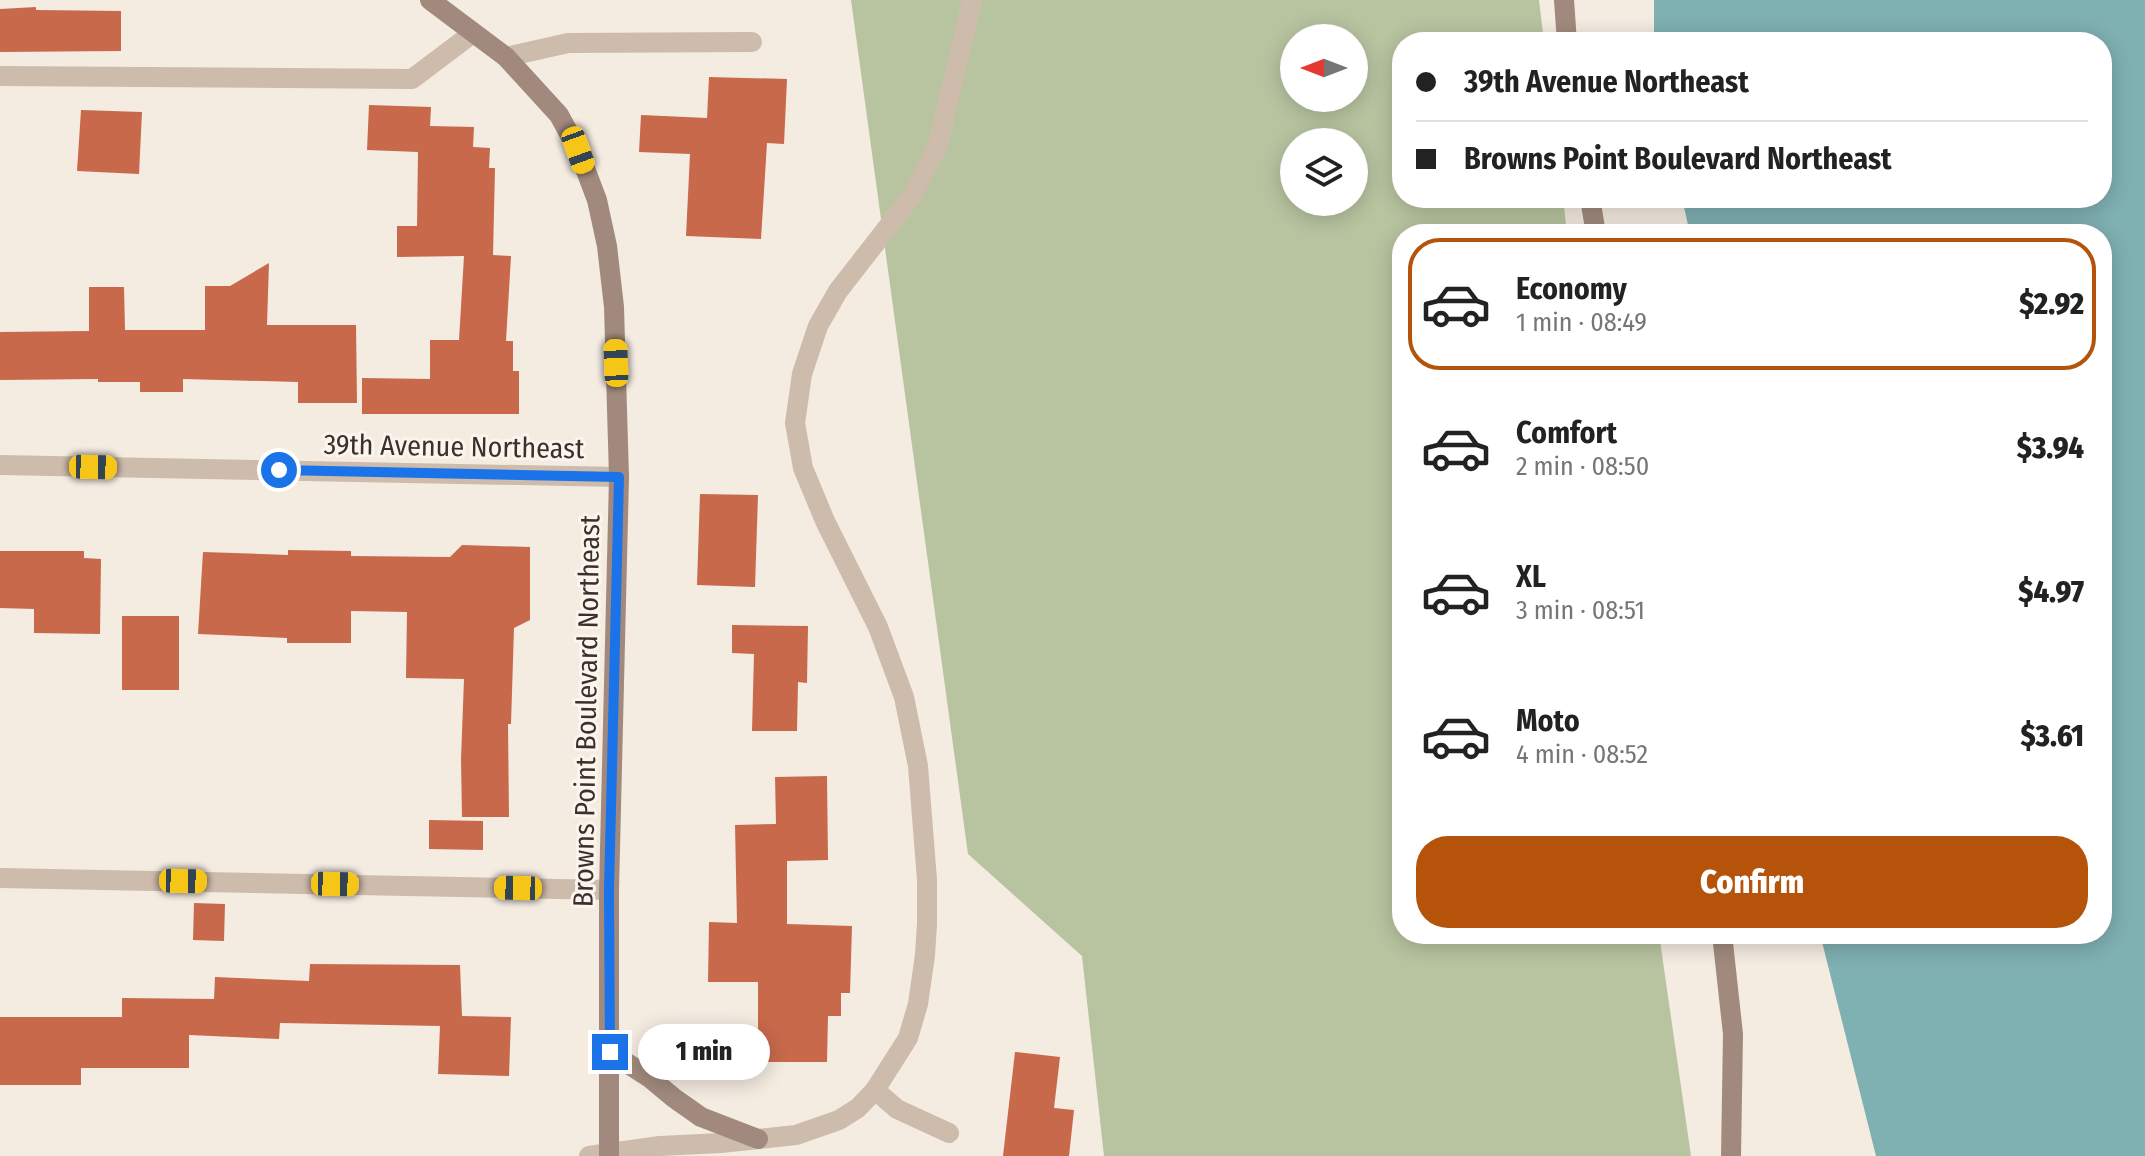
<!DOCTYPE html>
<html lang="en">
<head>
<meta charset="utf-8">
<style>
	body { margin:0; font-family:"Fira Sans Condensed",sans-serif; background:#f2f2f2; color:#222; height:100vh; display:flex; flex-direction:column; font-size:30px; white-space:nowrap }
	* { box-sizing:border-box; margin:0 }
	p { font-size:26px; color:#767676 }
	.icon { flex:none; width:44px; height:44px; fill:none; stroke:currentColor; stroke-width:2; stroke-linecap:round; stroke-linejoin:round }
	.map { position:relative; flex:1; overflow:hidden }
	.side { position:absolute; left:1392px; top:224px; width:720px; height:720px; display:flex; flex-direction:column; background:#fff; border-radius:32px; box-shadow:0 4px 20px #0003 }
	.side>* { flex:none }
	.banner { position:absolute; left:1392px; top:32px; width:720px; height:176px; border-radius:32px; box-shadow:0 4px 20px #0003; display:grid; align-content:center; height:176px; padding:0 24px; background:#fff }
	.needle { width:52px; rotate:270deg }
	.buttons { position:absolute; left:1280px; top:24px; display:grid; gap:16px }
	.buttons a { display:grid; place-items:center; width:88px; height:88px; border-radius:50%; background:#fff; box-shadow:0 4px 20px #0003; font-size:40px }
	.end { position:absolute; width:36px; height:36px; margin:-18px; border:10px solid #1a73e8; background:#fff; box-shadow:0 0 0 4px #fff }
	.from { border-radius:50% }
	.bubble { position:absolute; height:56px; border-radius:28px; background:#fff; box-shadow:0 4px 20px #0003; font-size:26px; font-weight:800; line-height:56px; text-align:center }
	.car { position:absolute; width:24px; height:48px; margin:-24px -12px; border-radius:10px; box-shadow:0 0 6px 2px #0007; background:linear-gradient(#f5c518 24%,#345 0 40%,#f5c518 0 76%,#345 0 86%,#f5c518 0) }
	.banner b { display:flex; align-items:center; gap:28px; height:76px; font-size:30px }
	.banner b+b { border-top:2px solid #e0e0e0 }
	.banner i { width:20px; height:20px; background:#222 }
	ul { padding:14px 0 0; list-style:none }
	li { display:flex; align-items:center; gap:24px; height:132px; margin:0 16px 12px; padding:0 8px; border:4px solid transparent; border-radius:32px }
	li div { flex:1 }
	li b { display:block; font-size:30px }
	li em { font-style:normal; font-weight:800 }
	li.current { border-color:#b45309 }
	li>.icon { width:72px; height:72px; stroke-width:1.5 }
	.button { display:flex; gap:16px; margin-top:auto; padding:16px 24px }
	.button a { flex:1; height:92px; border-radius:32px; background:#b45309; color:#fff; font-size:32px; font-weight:800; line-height:92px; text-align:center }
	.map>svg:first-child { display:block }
</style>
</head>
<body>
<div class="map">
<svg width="2145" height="1156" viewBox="0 0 2145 1156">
	<rect width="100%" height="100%" fill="#f4ebe1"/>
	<!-- green -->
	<path fill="#b8c4a0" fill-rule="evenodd" d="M851,0h688l5,42h-142v156h161l4,36h-165v700h257l32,222h-587l-22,-200 -114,-102zM1294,38h60v60h-60zM1294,142h60v60h-60z"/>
	<!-- water -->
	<path fill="#7fb0b2" d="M1654,0h491v1156h-269l-56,-222h282v-700h-412l-8,-36h420v-156h-448z"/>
	<!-- building -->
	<path fill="#c8694b" d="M36,7v3l85,1v40l-121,1v-43z
		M709,77l78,2 -3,65 -17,-1 -6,96 -75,-3 4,-82 -51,-2 2,-37 66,3z
		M369,105l62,2 -1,19 44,1 -1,20 17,1 -1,20h6l-2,87 18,1 -5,85h7v30h6v43h-157v-36l68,1v-39h29l5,-84 -67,1v-31h20l1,-74 -51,-2z
		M81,110l61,2 -3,62 -62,-3z
		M269,263l-2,62h89l1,78h-59v-21l-115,-3v13h-43v-10h-42v-3l-98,1v-48l89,-1v-44h35l1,43h80v-44h25z
		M700,494l58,1 -3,92 -58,-2z
		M462,545l68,2v73l-16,8 -3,96h-3l1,93h-47l-1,-58 3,-80 -58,-1 1,-66 -56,-1v32h-64v-5l-89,-4 5,-82 85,3v-5l63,1v5l99,1z
		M0,551h84v7l17,1 -1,75 -66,-1v-24l-34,-1z
		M122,616h57v74h-57z
		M732,625l76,1 -1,57 -9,-1 -1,49h-45l2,-77 -22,-1z
		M827,776l1,84 -41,1v63l65,2 -2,67h-9v23h-13l-1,46h-69v-80h-50l1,-60 28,1 -2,-98 41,-1 -1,-47z
		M429,820l54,1v29l-54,-1z
		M194,903l31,1 -1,37 -31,-1z
		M310,964l150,1 2,51 49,1 -2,59 -71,-2 2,-48 -160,-3 -1,16 -90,-4v33h-108v17h-81v-68h122v-19l92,1 1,-22 94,4z
		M1015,1052l45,5 -6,51 20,2 -5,46h-66z"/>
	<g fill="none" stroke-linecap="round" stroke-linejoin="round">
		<!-- lane -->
		<path stroke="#cdbbac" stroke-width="20" d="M506,57l62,-14 184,-1
			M0,76l412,3 61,-46
			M0,878l609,12
			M875,1090l22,19 52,24"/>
		<!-- street -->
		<path stroke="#cdbbac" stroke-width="20" d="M0,465l619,12
			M589,1156l71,-10 61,-3 75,-8 43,-15 19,-12 17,-18 33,-52 10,-34 7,-49 2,-31v-44l-9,-114 -14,-69 -26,-70 -53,-106 -22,-53 -8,-45 7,-49 16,-48 20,-35 74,-95 26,-51 34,-145"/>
		<!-- secondary -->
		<path stroke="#a18a7d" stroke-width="20" d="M430,0l76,57 53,58 19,35 19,50 10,46 7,61 5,170 -10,413v266
			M1564,0l3,42
			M1590,198l6,36
			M1722,934l11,100 -2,122
			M610,1052l40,26 24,20 27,19 57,22"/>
	</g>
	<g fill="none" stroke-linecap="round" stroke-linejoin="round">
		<!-- route -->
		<path stroke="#1a73e8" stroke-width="10" d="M279,470l340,7 -10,413 1,162"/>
	</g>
	<g text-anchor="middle" stroke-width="6" stroke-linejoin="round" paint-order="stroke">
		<!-- street labels -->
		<g font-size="28" fill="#3b302b" stroke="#fbf5ee">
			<text transform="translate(454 446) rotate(1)" y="10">39th Avenue Northeast</text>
			<text transform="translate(586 711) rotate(-89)" y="10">Browns Point Boulevard Northeast</text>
		</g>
	</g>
</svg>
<div class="buttons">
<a><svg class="needle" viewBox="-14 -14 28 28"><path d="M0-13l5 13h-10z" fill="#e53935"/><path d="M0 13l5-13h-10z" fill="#767676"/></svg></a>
<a><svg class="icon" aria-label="layers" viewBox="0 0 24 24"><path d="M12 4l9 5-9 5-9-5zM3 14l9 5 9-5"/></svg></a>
</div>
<i class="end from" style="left:279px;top:470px"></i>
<i class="end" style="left:610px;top:1052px"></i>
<div class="bubble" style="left:638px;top:1024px;width:132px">1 min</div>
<i class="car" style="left:578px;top:150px;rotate:160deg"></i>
<i class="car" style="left:616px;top:363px;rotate:358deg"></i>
<i class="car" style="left:93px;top:467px;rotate:91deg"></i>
<i class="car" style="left:183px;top:881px;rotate:91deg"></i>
<i class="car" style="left:335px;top:884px;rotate:91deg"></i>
<i class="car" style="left:518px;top:888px;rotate:271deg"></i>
<div class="banner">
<b><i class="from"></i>39th Avenue Northeast</b>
<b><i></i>Browns Point Boulevard Northeast</b>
</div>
<section class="side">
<ul>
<li class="current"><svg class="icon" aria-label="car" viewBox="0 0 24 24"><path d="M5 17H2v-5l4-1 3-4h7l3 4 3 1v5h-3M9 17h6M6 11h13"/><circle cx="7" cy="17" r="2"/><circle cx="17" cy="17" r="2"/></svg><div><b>Economy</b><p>1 min · 08:49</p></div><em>$2.92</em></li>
<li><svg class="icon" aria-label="car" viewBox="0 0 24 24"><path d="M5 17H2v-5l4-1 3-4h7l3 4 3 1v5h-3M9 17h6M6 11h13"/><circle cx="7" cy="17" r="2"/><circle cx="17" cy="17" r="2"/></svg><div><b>Comfort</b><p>2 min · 08:50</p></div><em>$3.94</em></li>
<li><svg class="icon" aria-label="car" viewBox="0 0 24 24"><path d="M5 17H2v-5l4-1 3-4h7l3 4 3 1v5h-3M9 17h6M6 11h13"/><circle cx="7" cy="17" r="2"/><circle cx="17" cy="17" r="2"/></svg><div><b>XL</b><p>3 min · 08:51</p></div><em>$4.97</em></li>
<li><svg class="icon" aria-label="car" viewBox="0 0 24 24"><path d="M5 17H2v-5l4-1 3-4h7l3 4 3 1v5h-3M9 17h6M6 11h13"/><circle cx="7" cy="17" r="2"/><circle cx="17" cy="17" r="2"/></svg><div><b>Moto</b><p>4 min · 08:52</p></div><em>$3.61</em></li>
</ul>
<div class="button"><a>Confirm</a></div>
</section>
</div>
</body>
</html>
